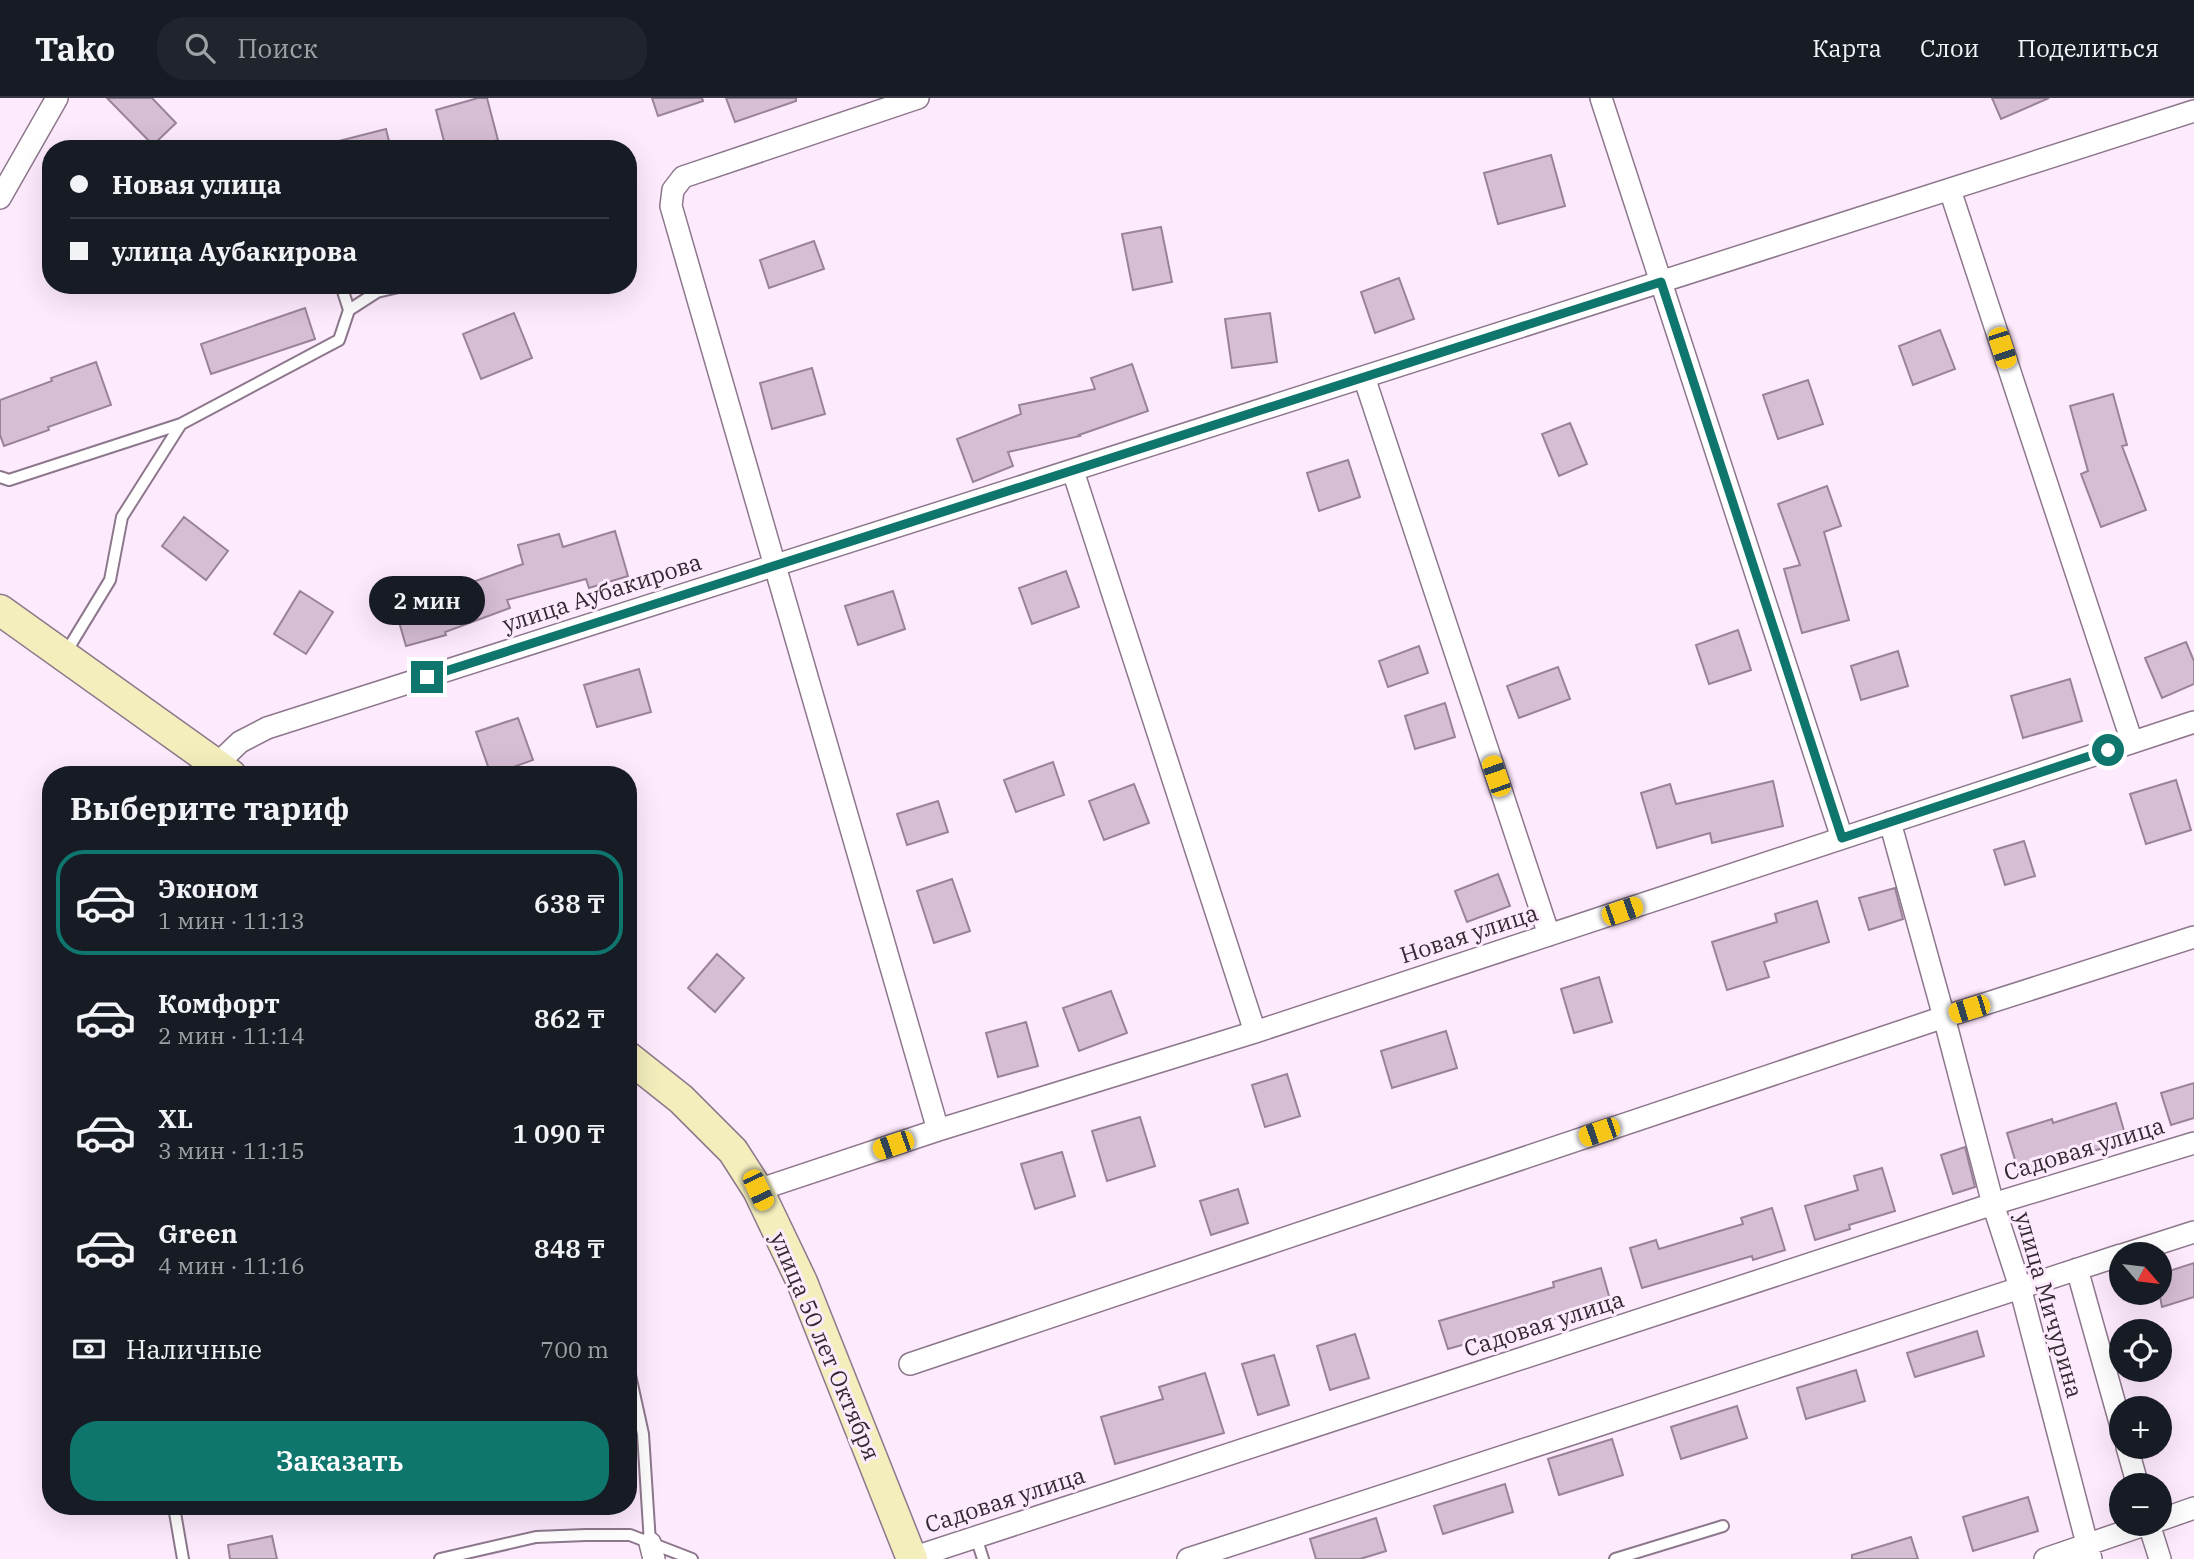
<!DOCTYPE html>
<html lang="ru">
<head>
<meta charset="utf-8">
<style>
	body { margin:0; font-family:"IBM Plex Serif",serif; background:#20242c; color:#f1f3f6; height:100vh; display:flex; flex-direction:column; font-size:26px; white-space:nowrap }
	* { box-sizing:border-box; margin:0 }
	p { font-size:23px; color:#9ea1a6 }
	.icon { flex:none; width:38px; height:38px; fill:none; stroke:currentColor; stroke-width:2; stroke-linecap:round; stroke-linejoin:round }
	.map { position:relative; flex:1; overflow:hidden }
	.panel { position:absolute; left:42px; top:668px; width:595px; height:749px; display:flex; flex-direction:column; background:#171b24; border-radius:28px; box-shadow:0 7px 28px #0002 }
	.panel>* { flex:none }
	.hud { position:absolute; left:42px; top:42px; width:595px; height:154px; border-radius:28px; box-shadow:0 7px 28px #0002; display:grid; align-content:center; height:154px; padding:0 28px; background:#171b24 }
	.needle { width:46px; rotate:118deg }
	.tools { position:absolute; left:2109px; top:1144px; display:grid; gap:14px }
	.tools a { display:grid; place-items:center; width:63px; height:63px; border-radius:50%; background:#171b24; box-shadow:0 7px 28px #0002; font-size:35px }
	.end { position:absolute; width:32px; height:32px; margin:-16px; border:9px solid #0f766e; background:#fff; box-shadow:0 0 0 4px #fff }
	.from { border-radius:50% }
	.bubble { position:absolute; height:49px; border-radius:24px; background:#171b24; box-shadow:0 7px 28px #0002; font-size:23px; font-weight:600; line-height:49px; text-align:center }
	.car { position:absolute; width:21px; height:42px; margin:-21px -10px; border-radius:9px; box-shadow:0 0 5px 2px #0007; background:linear-gradient(#f5c518 24%,#345 0 40%,#f5c518 0 76%,#345 0 86%,#f5c518 0) }
	.hud b { display:flex; align-items:center; gap:24px; height:66px; font-size:26px }
	.hud b+b { border-top:2px solid #363941 }
	.hud i { width:18px; height:18px; background:#f1f3f6 }
	ul { padding:0; list-style:none }
	li { display:flex; align-items:center; gap:21px; height:105px; margin:0 14px 10px; padding:0 14px; border:4px solid transparent; border-radius:28px }
	li div { flex:1 }
	li b { display:block; font-size:26px }
	li em { font-style:normal; font-weight:600 }
	li.on { border-color:#0f766e }
	li>.icon { width:63px; height:63px; stroke-width:1.5 }
	h2 { padding:0 28px; font-size:32px; line-height:84px }
	.pay { display:flex; align-items:center; gap:18px; height:77px; padding:0 28px; font-size:26px }
	.pay p { margin-inline-start:auto }
	.primary-button { display:flex; gap:14px; margin-top:auto; padding:14px 28px }
	.primary-button a { flex:1; height:80px; border-radius:28px; background:#0f766e; color:#fff; font-size:28px; font-weight:600; line-height:80px; text-align:center }
	header { display:flex; align-items:center; gap:42px; box-sizing:border-box; height:98px; padding:0 35px; background:#171b24; border-bottom:2px solid #363941 }
	header strong { font-size:33px }
	nav { display:flex; gap:38px; margin-inline-start:auto; font-size:24px }
	.search { width:490px; height:63px; background:#20242c; display:flex; align-items:center; gap:18px; box-sizing:border-box; padding:0 24px; border-radius:28px; color:#9ea1a6; font-size:26px }
	.map>svg:first-child { display:block }
</style>
</head>
<body>
<header>
<strong>Tako</strong>
<div class="search"><svg class="icon" aria-label="search" viewBox="0 0 24 24"><circle cx="10" cy="10" r="6"/><path d="M15 15l6 6"/></svg>Поиск</div>
<nav><a>Карта</a><a>Слои</a><a>Поделиться</a></nav>
</header>
<div class="map">
<svg width="2194" height="1461" viewBox="0 0 2194 1461">
	<rect width="100%" height="100%" fill="#feeafd"/>
	<!-- building -->
	<path fill="#d6bed5" stroke="#9a8399" stroke-width="2" d="M107,0h45l24,25 -23,22z
		M478,0h9l11,42 -32,9h-20l-10,-39z
		M652,0h50l1,3 -45,15z
		M726,0h70v3l-61,21z
		M1992,0h57l-48,21z
		M386,31l5,20h-59l-1,-6z
		M1551,57l14,51 -67,18 -14,-51z
		M1161,129l11,55 -39,8 -11,-56z
		M814,143l10,28 -55,19 -9,-28z
		M1399,180l15,41 -39,14 -14,-41z
		M305,210l10,31 -104,35 -10,-30z
		M514,215l18,45 -51,21 -18,-45z
		M1270,215l7,49 -45,6 -7,-49z
		M1940,232l15,39 -42,16 -14,-39z
		M96,264l15,43 -63,22 1,3 -45,16 -4,-11v-35l52,-19 -1,-3z
		M1132,266l16,47 -69,24 1,1 -72,16 5,14 -40,16 -16,-43 64,-25 -2,-9 76,-16 -4,-11z
		M812,270l13,46 -53,15 -12,-46z
		M1808,282l15,44 -45,15 -15,-44z
		M2113,296l14,51 -5,1 24,64 -45,17 -20,-53 7,-3 -18,-65z
		M1570,325l17,41 -28,12 -17,-42z
		M1348,362l12,37 -41,14 -12,-38z
		M1827,388l14,40 -17,6 25,88 -47,13 -18,-64 16,-4 -22,-61z
		M184,419l44,34 -22,29 -44,-34z
		M615,433l13,45 -39,12 -3,-9 -79,21 3,8 -65,24 1,3 -40,11 -15,-52 39,-11 4,13 89,-32 -5,-19 41,-11 4,13z
		M1066,473l13,36 -47,17 -13,-36z
		M300,493l33,21 -27,42 -32,-20z
		M893,493l12,38 -47,16 -13,-39z
		M1738,532l13,40 -42,14 -13,-39z
		M2186,544l8,19v23l-32,14 -17,-40z
		M1419,548l9,27 -40,14 -9,-26z
		M1898,553l10,35 -47,14 -10,-34z
		M1558,569l12,32 -51,19 -12,-32z
		M639,571l12,43 -54,15 -13,-42z
		M2070,581l12,42 -59,17 -12,-42z
		M1445,605l10,34 -40,12 -10,-33z
		M518,620l15,42 -42,15 -15,-43z
		M1053,664l11,33 -48,17 -12,-32z
		M2176,682l15,50 -45,14 -16,-50z
		M1773,683l10,45 -71,17 -2,-10 -53,15 -16,-55 29,-9 6,20z
		M1134,686l15,39 -45,17 -15,-39z
		M938,703l10,31 -41,13 -10,-31z
		M2024,743l11,35 -30,9 -11,-35z
		M1498,776l12,32 -43,16 -12,-31z
		M952,781l18,52 -36,12 -17,-52z
		M1895,790l8,31 -34,11 -10,-32z
		M1817,803l12,41 -65,20 5,15 -42,13 -15,-48 65,-20 -2,-8z
		M717,856l27,24 -29,34 -27,-24z
		M1599,879l13,45 -38,11 -13,-44z
		M1111,893l16,42 -48,18 -16,-43z
		M1026,924l12,44 -40,11 -12,-44z
		M1446,933l11,37 -65,20 -11,-37z
		M1287,976l13,42 -35,11 -13,-42z
		M2194,985v35l-23,7 -10,-32z
		M2116,1005l11,38 -108,32 -12,-40 45,-14 1,4z
		M1140,1019l15,49 -48,15 -15,-50z
		M1965,1049l10,40 -22,7 -12,-39z
		M1062,1054l13,44 -40,13 -14,-45z
		M1882,1070l13,43 -46,14 1,4 -35,11 -10,-34 53,-16 -4,-14z
		M1238,1091l10,34 -37,12 -11,-34z
		M1772,1110l13,42 -32,10 -1,-4 -110,32 -12,-40 26,-8 3,9 84,-25 -2,-6z
		M2194,1165v34l-32,10 -2,-10v-23z
		M1601,1170l10,35 -163,46 -9,-28 115,-34 -1,-5z
		M1977,1233l7,25 -69,21 -8,-24z
		M1355,1236l14,44 -39,12 -13,-44z
		M1274,1257l15,50 -31,10 -16,-51z
		M1856,1272l9,31 -59,18 -9,-31z
		M1205,1275l19,60 -109,31 -14,-47 62,-18 -4,-12z
		M1737,1308l10,32 -66,21 -10,-32z
		M1612,1341l11,36 -64,20 -11,-36z
		M1505,1386l8,28 -70,22 -9,-28z
		M2028,1399l10,34 -65,20 -10,-34z
		M1376,1420l10,33 -26,8h-44l-6,-20z
		M272,1438l5,23h-47l-2,-14z
		M1911,1439l7,22h-66v-4z"/>
	<g fill="none" stroke-linecap="round" stroke-linejoin="round">
		<!-- service casing -->
		<g stroke="#8d778c" stroke-width="14">
			<path id="service" d="M341,187l8,25
				M0,379l9,3 172,-56
				M65,556l45,-74 12,-63 59,-93 158,-84 10,-30 28,-18 30,-7
				M628,1268l15,68 7,109
				M174,1409l9,52
				M976,1439l7,22
				M440,1461l96,-22 50,-2h44l62,24
				M1615,1461l108,-33"/>
		</g>
		<!-- minor casing -->
		<g stroke="#8d778c" stroke-width="24">
			<path id="minor" d="M918,0l-235,79 -10,13 -2,16 267,924
				M1601,0l241,740
				M1950,92l182,552
				M0,100l57,-100
				M1364,279l185,558
				M1073,373l182,561
				M216,667l24,-23 27,-14 1927,-617
				M1890,724l54,195 49,187 27,83 71,272
				M758,1092l180,-60 317,-98 939,-310
				M2122,1157l72,-23
				M2077,1171l44,157
				M910,1266l1034,-347 250,-80
				M2127,1349l11,39
				M2160,1422l34,-12
				M2149,1426l11,35
				M650,1445l4,16
				M912,1460l1081,-354 201,-61
				M1188,1461l933,-304
				M2045,1461l102,-35"/>
		</g>
		<!-- secondary casing -->
		<g stroke="#8d778c" stroke-width="33">
			<path id="secondary" d="M0,512l231,165
				M628,959l53,42 52,52 25,39 44,92 110,277"/>
		</g>
		<!-- service -->
		<use href="#service" stroke="#fff" stroke-width="10"/>
		<!-- minor -->
		<use href="#minor" stroke="#fff" stroke-width="21"/>
		<!-- secondary -->
		<use href="#secondary" stroke="#f3eebc" stroke-width="30"/>
	</g>
	<g fill="none" stroke-linecap="round" stroke-linejoin="round">
		<!-- route -->
		<path stroke="#0f766e" stroke-width="9" d="M427,579l1234,-395 181,556 266,-88"/>
	</g>
	<g text-anchor="middle" stroke-width="6" stroke-linejoin="round" paint-order="stroke">
		<!-- street labels -->
		<g font-size="23" fill="#322931" stroke="#feeafd">
			<text transform="translate(602 495) rotate(-18)" y="8">улица Аубакирова</text>
			<text transform="translate(1469 836) rotate(-18)" y="8">Новая улица</text>
			<text transform="translate(2084 1051) rotate(-17)" y="8">Садовая улица</text>
			<text transform="translate(2049 1207) rotate(74)" y="8">улица Мичурина</text>
			<text transform="translate(1544 1226) rotate(-18)" y="8">Садовая улица</text>
			<text transform="translate(825 1248) rotate(67)" y="8">улица 50 лет Октября</text>
			<text transform="translate(1005 1402) rotate(-18)" y="8">Садовая улица</text>
		</g>
	</g>
</svg>
<div class="tools">
<a><svg class="needle" viewBox="-14 -14 28 28"><path d="M0-13l5 13h-10z" fill="#e53935"/><path d="M0 13l5-13h-10z" fill="#9ea1a6"/></svg></a>
<a><svg class="icon" aria-label="locate" viewBox="0 0 24 24"><circle cx="12" cy="12" r="6"/><path d="M12 2v4M12 18v4M2 12h4M18 12h4"/></svg></a>
<a>+</a>
<a>−</a>
</div>
<i class="end from" style="left:2108px;top:652px"></i>
<i class="end" style="left:427px;top:579px"></i>
<div class="bubble" style="left:369px;top:478px;width:116px">2 мин</div>
<i class="car" style="left:2002px;top:250px;rotate:162deg"></i>
<i class="car" style="left:1496px;top:678px;rotate:341deg"></i>
<i class="car" style="left:1622px;top:813px;rotate:71deg"></i>
<i class="car" style="left:1969px;top:911px;rotate:253deg"></i>
<i class="car" style="left:1599px;top:1034px;rotate:251deg"></i>
<i class="car" style="left:893px;top:1047px;rotate:251deg"></i>
<i class="car" style="left:758px;top:1092px;rotate:155deg"></i>
<div class="hud">
<b><i class="from"></i>Новая улица</b>
<b><i></i>улица Аубакирова</b>
</div>
<section class="panel">
<h2>Выберите тариф</h2>
<ul>
<li class="on"><svg class="icon" aria-label="car" viewBox="0 0 24 24"><path d="M5 17H2v-5l4-1 3-4h7l3 4 3 1v5h-3M9 17h6M6 11h13"/><circle cx="7" cy="17" r="2"/><circle cx="17" cy="17" r="2"/></svg><div><b>Эконом</b><p>1 мин · 11:13</p></div><em>638 ₸</em></li>
<li><svg class="icon" aria-label="car" viewBox="0 0 24 24"><path d="M5 17H2v-5l4-1 3-4h7l3 4 3 1v5h-3M9 17h6M6 11h13"/><circle cx="7" cy="17" r="2"/><circle cx="17" cy="17" r="2"/></svg><div><b>Комфорт</b><p>2 мин · 11:14</p></div><em>862 ₸</em></li>
<li><svg class="icon" aria-label="car" viewBox="0 0 24 24"><path d="M5 17H2v-5l4-1 3-4h7l3 4 3 1v5h-3M9 17h6M6 11h13"/><circle cx="7" cy="17" r="2"/><circle cx="17" cy="17" r="2"/></svg><div><b>XL</b><p>3 мин · 11:15</p></div><em>1 090 ₸</em></li>
<li><svg class="icon" aria-label="car" viewBox="0 0 24 24"><path d="M5 17H2v-5l4-1 3-4h7l3 4 3 1v5h-3M9 17h6M6 11h13"/><circle cx="7" cy="17" r="2"/><circle cx="17" cy="17" r="2"/></svg><div><b>Green</b><p>4 мин · 11:16</p></div><em>848 ₸</em></li>
</ul>
<div class="pay"><svg class="icon" aria-label="cash" viewBox="0 0 24 24"><path d="M3 7h18v10H3z"/><circle cx="12" cy="12" r="2"/></svg>Наличные<p>700 m</p></div>
<div class="primary-button"><a>Заказать</a></div>
</section>
</div>
</body>
</html>
